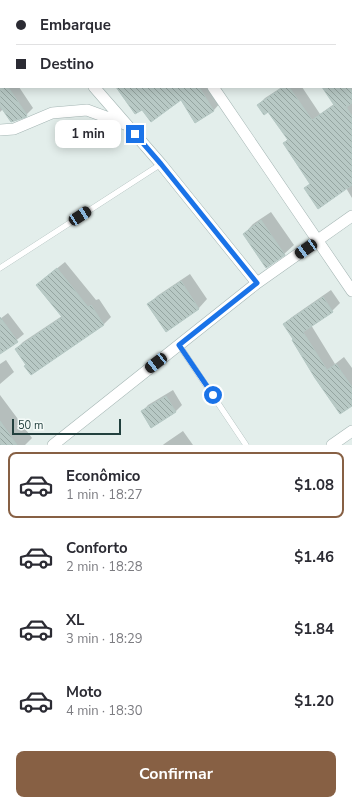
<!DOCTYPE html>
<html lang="pt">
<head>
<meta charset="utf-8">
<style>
	body { margin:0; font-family:"Nunito Sans",sans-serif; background:#f7f7f7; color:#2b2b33; height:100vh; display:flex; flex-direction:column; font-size:15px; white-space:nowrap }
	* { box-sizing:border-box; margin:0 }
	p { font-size:13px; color:#7c7c81 }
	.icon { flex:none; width:22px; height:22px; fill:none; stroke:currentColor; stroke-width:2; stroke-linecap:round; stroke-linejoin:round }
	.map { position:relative; height:445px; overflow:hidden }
	.drawer { display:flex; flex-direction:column; background:#fff; flex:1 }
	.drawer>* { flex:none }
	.hud { position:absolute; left:0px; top:0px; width:352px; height:88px; box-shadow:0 2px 10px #0003; display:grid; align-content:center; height:88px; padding:0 16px; background:#fff }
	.scale { position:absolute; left:12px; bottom:10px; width:109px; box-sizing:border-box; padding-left:4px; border:2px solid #22403e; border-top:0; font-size:11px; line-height:14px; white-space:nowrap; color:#22403e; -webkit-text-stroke:3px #f4faf8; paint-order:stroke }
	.end { position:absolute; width:18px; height:18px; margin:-9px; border:5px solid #1a73e8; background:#fff; box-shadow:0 0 0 2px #fff }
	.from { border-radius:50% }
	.bubble { position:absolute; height:28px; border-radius:8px; background:#fff; box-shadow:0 2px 10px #0003; font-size:13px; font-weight:700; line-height:28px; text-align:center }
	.car { position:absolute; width:12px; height:24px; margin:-12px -6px; border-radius:5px; box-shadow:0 0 3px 1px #0007; background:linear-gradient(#222 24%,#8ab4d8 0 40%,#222 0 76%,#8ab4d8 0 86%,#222 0) }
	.hud b { display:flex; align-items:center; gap:14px; height:38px; font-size:15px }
	.hud b+b { border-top:1px solid #e1e1e2 }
	.hud i { width:10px; height:10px; background:#2b2b33 }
	ul { padding:7px 0 0; list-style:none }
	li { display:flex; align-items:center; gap:12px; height:66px; margin:0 8px 6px; padding:0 8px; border:2px solid transparent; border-radius:8px }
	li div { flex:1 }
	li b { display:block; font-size:15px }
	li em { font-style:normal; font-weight:700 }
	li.selected { border-color:#876044 }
	li>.icon { width:36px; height:36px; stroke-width:1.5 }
	.cta { display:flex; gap:8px; margin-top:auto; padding:8px 16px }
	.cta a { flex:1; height:46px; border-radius:8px; background:#876044; color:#fff; font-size:16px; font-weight:700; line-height:46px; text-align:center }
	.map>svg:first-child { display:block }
</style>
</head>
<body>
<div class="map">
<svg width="352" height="445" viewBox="0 0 352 445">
	<defs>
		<pattern id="building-back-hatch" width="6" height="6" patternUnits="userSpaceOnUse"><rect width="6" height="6" fill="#b8c9c5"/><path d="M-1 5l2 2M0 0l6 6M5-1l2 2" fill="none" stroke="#95a5a1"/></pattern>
	</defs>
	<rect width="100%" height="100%" fill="#e3eeeb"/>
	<!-- shadow -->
	<path fill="#0003" d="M89,0h9l-1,1z
		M235,0h30v1h-29z
		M0,70l1,17h18l14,21 -6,6 -16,7 -8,-12 -3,3z
		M351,72l1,2v124l-6,-10 -41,1 6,-6 -27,-40 4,-4 -19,-28 -11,-6 7,-7 17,-11h20l18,27 14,-10 -11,-17h28z
		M118,87h94l9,15 -7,8 -19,11 -14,-22 -39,9z
		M271,212l23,33 -10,9 -40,-20 9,-10z
		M65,262l31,38 3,-1 12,18 -7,7 -77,41 -11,-16 7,-7 39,-26 -17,-38z
		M190,274l17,25 -8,9 -32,22 -18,-25 8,-9z
		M331,290l9,13 -8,8 -21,14 24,39 9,-7 8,11v37l-58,-66 -10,-15 8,-7z
		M8,313l16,21 -16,13 -8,-10v-18z
		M6,360l8,12 -14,12v-20z
		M173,390l9,15 -6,6 -25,16 -9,-15 6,-7z
		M0,395l32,43 -7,7h-25z
		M183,431l10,14h-30l1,-1z"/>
	<!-- building -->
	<path fill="url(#building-back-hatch)" stroke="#b5c8c4" d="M0,75l1,12h7l19,28 -1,2 -15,5 -11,-16z
		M116,87h83l15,24 -19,12 -14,-23 -30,22 -9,-12 -7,4z
		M283,87h6l23,33 22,-15 -12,-18h27l3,4v12l-6,4 6,9v69l-34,24 -14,-21 6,-4 -27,-41 5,-3 -20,-28 -4,3 -7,-10z
		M261,220l24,35 -19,13 -23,-34z
		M57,268l31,39 3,-2 13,20 -73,50 -7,-9 2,-1 -11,-16 47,-32 -26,-32z
		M181,281l18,28 -33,23 -19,-28z
		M323,297l10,15 -30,20 24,38 9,-6 16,23v19l-12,8 -25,-36 -23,-38 1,-1 -10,-15z
		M0,317l18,25 -18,12z
		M166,396l10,16 -25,16 -10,-17z
		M0,421l17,24h-17z"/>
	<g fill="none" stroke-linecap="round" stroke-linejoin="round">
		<!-- service casing -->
		<g stroke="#a5b6b4" stroke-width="6">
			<path id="service" d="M0,268l161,-104
				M179,345l67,100"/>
		</g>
		<!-- minor casing -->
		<g stroke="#a5b6b4" stroke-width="12">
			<path id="minor" d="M17,0l1,1
				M154,0v1
				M94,87l67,77 96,119
				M213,87l139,204
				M0,130l14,-1 38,-16 35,-3 38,14
				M53,445l204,-162 95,-67
				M332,445l20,-14"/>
		</g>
		<!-- service -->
		<use href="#service" stroke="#fff" stroke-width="5.5"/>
		<!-- minor -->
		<use href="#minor" stroke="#fff" stroke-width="11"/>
	</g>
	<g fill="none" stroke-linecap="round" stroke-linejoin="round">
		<!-- route -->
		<path stroke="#1a73e8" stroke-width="5" d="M135,134l26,30 96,119 -78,62 34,50"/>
	</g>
</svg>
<div class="scale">50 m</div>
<i class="end from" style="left:213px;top:395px"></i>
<i class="end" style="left:135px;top:134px"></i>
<div class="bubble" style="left:55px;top:120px;width:66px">1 min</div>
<i class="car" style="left:80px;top:216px;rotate:57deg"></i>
<i class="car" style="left:306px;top:249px;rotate:235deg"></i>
<i class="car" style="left:156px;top:363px;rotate:232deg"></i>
<div class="hud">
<b><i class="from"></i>Embarque</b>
<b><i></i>Destino</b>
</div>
</div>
<section class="drawer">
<ul>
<li class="selected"><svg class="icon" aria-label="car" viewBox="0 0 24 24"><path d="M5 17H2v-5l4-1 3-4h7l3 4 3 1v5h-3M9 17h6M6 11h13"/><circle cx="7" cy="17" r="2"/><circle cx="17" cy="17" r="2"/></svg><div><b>Econômico</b><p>1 min · 18:27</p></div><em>$1.08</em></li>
<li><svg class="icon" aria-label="car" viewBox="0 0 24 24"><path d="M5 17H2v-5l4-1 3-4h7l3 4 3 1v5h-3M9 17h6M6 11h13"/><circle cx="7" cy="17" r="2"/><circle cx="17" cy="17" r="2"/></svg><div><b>Conforto</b><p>2 min · 18:28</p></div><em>$1.46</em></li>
<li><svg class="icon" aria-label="car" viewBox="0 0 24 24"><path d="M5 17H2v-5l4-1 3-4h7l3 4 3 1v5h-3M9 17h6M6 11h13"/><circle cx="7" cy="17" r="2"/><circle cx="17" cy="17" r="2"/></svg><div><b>XL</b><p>3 min · 18:29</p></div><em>$1.84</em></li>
<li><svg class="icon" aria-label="car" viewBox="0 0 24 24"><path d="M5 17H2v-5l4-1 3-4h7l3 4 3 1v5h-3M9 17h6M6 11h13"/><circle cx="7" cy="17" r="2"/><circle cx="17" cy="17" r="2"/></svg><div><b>Moto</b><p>4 min · 18:30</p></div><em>$1.20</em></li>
</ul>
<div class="cta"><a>Confirmar</a></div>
</section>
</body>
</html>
